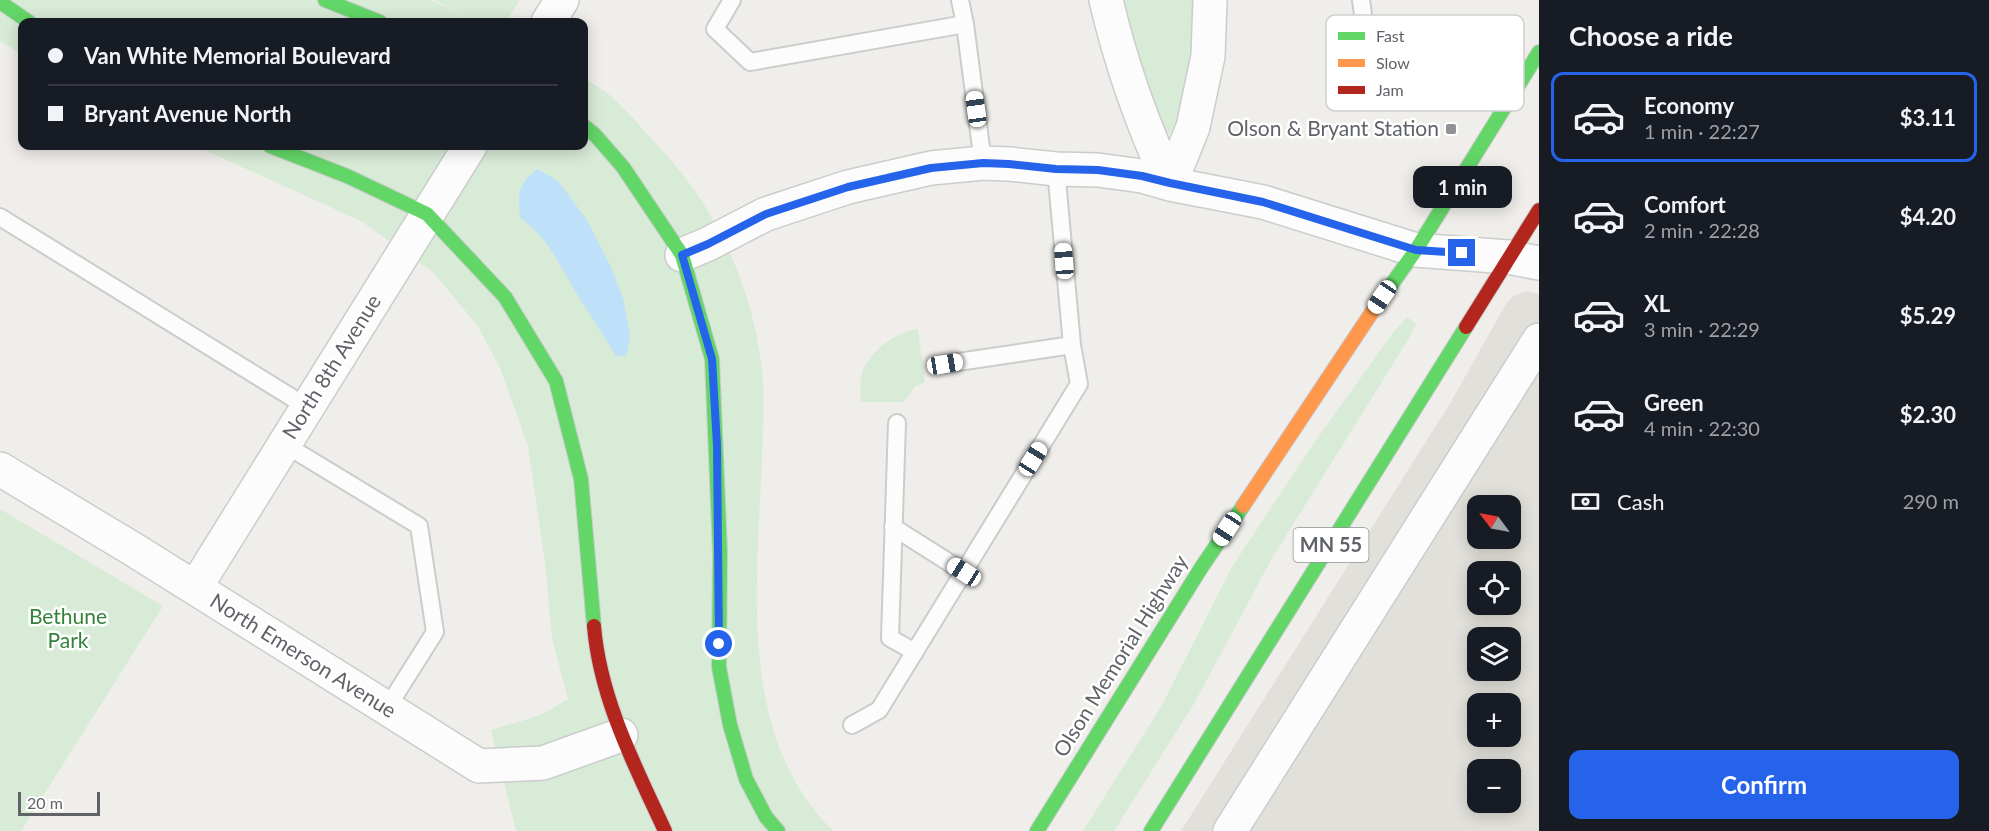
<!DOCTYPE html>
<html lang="en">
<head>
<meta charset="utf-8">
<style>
	body { margin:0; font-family:Lato,sans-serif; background:#20242c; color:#f1f3f6; height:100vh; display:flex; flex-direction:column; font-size:22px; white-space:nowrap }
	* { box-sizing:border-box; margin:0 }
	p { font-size:20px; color:#9ea1a6 }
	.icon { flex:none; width:33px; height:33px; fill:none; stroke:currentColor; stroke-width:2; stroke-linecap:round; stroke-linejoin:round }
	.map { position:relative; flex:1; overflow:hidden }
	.details { display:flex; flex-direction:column; background:#171b24; width:450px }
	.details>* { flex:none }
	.top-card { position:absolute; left:18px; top:18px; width:570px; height:132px; border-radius:12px; box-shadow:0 3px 15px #0003; display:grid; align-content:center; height:132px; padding:0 30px; background:#171b24 }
	.needle { width:39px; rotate:302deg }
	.buttons { position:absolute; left:1467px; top:495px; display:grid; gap:12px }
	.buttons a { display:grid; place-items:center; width:54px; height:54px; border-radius:12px; background:#171b24; box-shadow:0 3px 15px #0003; font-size:30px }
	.scale { position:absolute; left:18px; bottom:15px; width:82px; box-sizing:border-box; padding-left:6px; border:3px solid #5f6368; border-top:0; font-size:16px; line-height:21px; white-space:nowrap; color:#5f6368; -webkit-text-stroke:4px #fff; paint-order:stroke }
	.end { position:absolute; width:27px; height:27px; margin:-14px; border:8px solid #2563eb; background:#fff; box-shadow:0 0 0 3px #fff }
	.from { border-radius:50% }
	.bubble { position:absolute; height:42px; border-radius:12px; background:#171b24; box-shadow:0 3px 15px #0003; font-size:20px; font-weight:700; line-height:42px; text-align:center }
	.car { position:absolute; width:18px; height:36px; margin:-18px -9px; border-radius:8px; box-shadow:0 0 4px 2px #0007; background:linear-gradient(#fff 24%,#345 0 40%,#fff 0 76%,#345 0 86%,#fff 0) }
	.top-card b { display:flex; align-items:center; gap:21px; height:57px; font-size:22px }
	.top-card b+b { border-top:2px solid #363941 }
	.top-card i { width:15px; height:15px; background:#f1f3f6 }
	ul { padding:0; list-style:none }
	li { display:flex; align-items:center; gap:18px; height:90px; margin:0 12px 9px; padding:0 18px; border:3px solid transparent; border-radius:12px }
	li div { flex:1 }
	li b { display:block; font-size:22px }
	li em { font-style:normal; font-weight:700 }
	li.selected { border-color:#2563eb }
	li>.icon { width:54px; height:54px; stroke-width:1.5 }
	h2 { padding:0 30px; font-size:27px; line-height:72px }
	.pay { display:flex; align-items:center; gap:15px; height:66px; padding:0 30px; font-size:22px }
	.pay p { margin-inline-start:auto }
	.cta { display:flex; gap:12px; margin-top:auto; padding:12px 30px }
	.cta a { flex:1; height:69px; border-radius:12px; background:#2563eb; color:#fff; font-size:24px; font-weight:700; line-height:69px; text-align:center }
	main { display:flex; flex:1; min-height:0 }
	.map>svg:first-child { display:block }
</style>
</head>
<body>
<main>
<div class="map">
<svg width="1539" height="831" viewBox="0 0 1539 831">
	<rect width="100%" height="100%" fill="#efeeea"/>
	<!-- education -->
	<path fill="#e2e0da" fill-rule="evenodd" d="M1526,291l13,3v537h-358l268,-426 57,-101 7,-8zM1478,506h32v32h-32zM1478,572h32v32h-32zM1478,638h32v32h-32zM1478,704h32v32h-32zM1478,770h32v32h-32z"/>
	<!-- green -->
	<path fill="#d8ebd6" d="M0,0h430l32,13 -28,-13h86l-14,22h-484v32l-22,-13z
		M1115,0h80c0,9 0,19 0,29 -2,17 -15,97 -26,105l-5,-1z
		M584,78c7,5 15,9 22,14 20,16 39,41 57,59 55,60 90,138 99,219 3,29 1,58 0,86 -4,125 -27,278 71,375h-317l-25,-101 50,-15 27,-16 -16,-61 -7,-75 -17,-117 -28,-78 -23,-43 -44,-53 -72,-51 -165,-75h388z
		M1407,317l9,7 -8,16 -137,220 -76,142 -81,129h-31l78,-124 71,-140 77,-117 83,-116z
		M918,329l7,53 -10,5 -11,15h-43c0,-10 -2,-26 3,-34 10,-19 33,-37 54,-39z
		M0,509l163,97 -142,225h-21z"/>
	<!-- water -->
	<path fill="#bfe0f9" d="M538,169l20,12 29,39 23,45 13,33 7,37 -3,20 -10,2c-14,-22 -28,-44 -42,-66 -18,-30 -26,-53 -55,-73 -2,-23 -3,-35 18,-49z"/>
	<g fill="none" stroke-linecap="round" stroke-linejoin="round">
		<!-- lane casing -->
		<g stroke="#cbcccc" stroke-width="20">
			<path id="lane" d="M732,0l-17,29 35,33 215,-38 18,139
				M960,0l5,24
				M1361,0l4,29
				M1056,169l16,176
				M0,217l307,190
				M897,423l-7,215 25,14
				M284,444l135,82 16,106 -48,76
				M893,527l71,45
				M852,725l27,-15 200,-326 -7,-39 -127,19"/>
		</g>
		<!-- street casing -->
		<g stroke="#cbcccc" stroke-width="36">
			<path id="street" d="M1106,0c15,64 36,124 64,184
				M548,22l14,-22
				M1170,184l23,-57 15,-71 2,-56
				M682,255l26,-11 58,-30 82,-27 83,-19 52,-5 26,1 47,5 42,1 44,6 28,8 93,18 153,48 92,7 31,6
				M0,469l136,82 343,215 64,-3 78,-28
				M195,588l275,-442
				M1230,831l309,-491"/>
		</g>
		<!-- fast casing -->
		<g stroke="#cacacb" stroke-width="16">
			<path id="fast" d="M325,0l55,22
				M0,2l29,20
				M584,126l11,9 28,32 59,88 30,104 8,193 -1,115 11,58 16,54 20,38 12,14
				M270,146l77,30 80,38 78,83 51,84 25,98 13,147
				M1372,312l44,-62 123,-198
				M1037,831l164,-263 42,-62
				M1151,831l315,-504"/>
		</g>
		<!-- slow casing -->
		<g stroke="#cacacb" stroke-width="16">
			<path id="slow" d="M1243,506l129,-194"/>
		</g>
		<!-- jam casing -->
		<g stroke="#cacacb" stroke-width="16">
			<path id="jam" d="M1466,327l73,-117
				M594,626c6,73 41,140 71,205"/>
		</g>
		<!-- lane -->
		<use href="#lane" stroke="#fdfcfc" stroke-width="16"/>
		<!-- street -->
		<use href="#street" stroke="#fdfcfc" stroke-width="33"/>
		<!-- fast -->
		<use href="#fast" stroke="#63d668" stroke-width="14"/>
		<!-- slow -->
		<use href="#slow" stroke="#ff974d" stroke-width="14"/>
		<!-- jam -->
		<use href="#jam" stroke="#b3261e" stroke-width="14"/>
	</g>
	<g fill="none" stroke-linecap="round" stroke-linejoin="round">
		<!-- route -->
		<path stroke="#2563eb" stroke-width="8" d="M719,644l-2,-199 -5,-86 -30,-104 26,-11 58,-30 82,-27 83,-19 52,-5 26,1 47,5 42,1 44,6 28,7 93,19 153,48 46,3"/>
	</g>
	<!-- markers -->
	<rect fill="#919496" stroke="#fff" stroke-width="2" x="1445" y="123" width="12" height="12" rx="3"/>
	<g text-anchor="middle" stroke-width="5" stroke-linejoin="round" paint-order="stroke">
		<!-- shield labels -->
		<rect fill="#fff" stroke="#8f9295" stroke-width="1.5" x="1293.5" y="528" width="75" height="34" rx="4.5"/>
		<g font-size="20" font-weight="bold" fill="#5f6368">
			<text x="1331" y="552">MN 55</text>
		</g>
		<!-- poi labels -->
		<g font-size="21" fill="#5f6368" stroke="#fff" text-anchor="end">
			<text x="1439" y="136">Olson &amp; Bryant Station</text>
		</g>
		<!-- street labels -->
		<g font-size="21" fill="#5f6368" stroke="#fff">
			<text transform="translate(332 367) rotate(-58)" y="7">North 8th Avenue</text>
			<text transform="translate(303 656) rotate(32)" y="7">North Emerson Avenue</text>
			<text transform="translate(1121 656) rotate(-58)" y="7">Olson Memorial Highway</text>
		</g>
		<!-- park labels -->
		<g font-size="21" fill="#348238" stroke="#fff">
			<text x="68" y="624">Bethune<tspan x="68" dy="24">Park</tspan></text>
		</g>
	</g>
	<!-- legend -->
	<rect x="1326" y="15" width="198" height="96" rx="9" fill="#fff" stroke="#cfd0d2" stroke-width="1.5"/>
	<rect x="1338" y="32" width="27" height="8" fill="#63d668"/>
	<rect x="1338" y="59" width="27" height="8" fill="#ff974d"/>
	<rect x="1338" y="86" width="27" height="8" fill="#b3261e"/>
	<g font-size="16" fill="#5f6368">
		<text x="1376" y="42">Fast</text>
		<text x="1376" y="69">Slow</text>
		<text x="1376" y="96">Jam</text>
	</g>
</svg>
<div class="buttons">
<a><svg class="needle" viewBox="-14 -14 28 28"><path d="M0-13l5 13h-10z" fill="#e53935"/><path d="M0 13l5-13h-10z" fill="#9ea1a6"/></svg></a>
<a><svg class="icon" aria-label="locate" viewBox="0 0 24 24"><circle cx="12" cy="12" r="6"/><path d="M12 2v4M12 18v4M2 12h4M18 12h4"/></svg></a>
<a><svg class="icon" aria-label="layers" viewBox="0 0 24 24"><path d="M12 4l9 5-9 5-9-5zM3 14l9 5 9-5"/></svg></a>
<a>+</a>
<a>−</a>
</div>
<div class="scale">20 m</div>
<i class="end from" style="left:719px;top:644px"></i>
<i class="end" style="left:1462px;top:253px"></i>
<div class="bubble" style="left:1413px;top:166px;width:99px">1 min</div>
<i class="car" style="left:976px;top:109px;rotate:352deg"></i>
<i class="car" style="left:1064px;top:261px;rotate:356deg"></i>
<i class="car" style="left:1382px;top:297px;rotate:214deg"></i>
<i class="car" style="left:945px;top:364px;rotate:81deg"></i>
<i class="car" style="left:1033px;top:459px;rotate:32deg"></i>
<i class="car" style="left:1227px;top:529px;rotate:213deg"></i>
<i class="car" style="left:964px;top:572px;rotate:302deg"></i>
<div class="top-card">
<b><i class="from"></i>Van White Memorial Boulevard</b>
<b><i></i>Bryant Avenue North</b>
</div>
</div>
<section class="details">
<h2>Choose a ride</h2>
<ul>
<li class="selected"><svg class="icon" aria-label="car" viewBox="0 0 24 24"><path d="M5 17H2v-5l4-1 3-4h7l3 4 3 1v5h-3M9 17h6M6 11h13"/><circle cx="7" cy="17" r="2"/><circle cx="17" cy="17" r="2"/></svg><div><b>Economy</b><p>1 min · 22:27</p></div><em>$3.11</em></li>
<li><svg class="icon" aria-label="car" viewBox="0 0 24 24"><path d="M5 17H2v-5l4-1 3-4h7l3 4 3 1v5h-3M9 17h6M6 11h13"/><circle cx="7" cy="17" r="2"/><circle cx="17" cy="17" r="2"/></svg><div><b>Comfort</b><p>2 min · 22:28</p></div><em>$4.20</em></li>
<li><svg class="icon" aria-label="car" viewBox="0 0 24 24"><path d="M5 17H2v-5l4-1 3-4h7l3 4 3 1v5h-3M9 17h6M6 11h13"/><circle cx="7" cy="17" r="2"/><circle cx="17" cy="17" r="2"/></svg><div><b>XL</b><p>3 min · 22:29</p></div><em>$5.29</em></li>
<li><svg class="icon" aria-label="car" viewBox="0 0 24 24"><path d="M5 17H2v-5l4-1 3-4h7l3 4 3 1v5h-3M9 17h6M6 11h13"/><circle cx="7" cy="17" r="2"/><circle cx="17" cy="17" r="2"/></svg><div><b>Green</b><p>4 min · 22:30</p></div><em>$2.30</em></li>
</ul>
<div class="pay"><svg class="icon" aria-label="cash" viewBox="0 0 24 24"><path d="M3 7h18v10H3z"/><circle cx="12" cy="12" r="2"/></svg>Cash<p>290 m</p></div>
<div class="cta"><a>Confirm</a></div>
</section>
</main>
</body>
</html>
